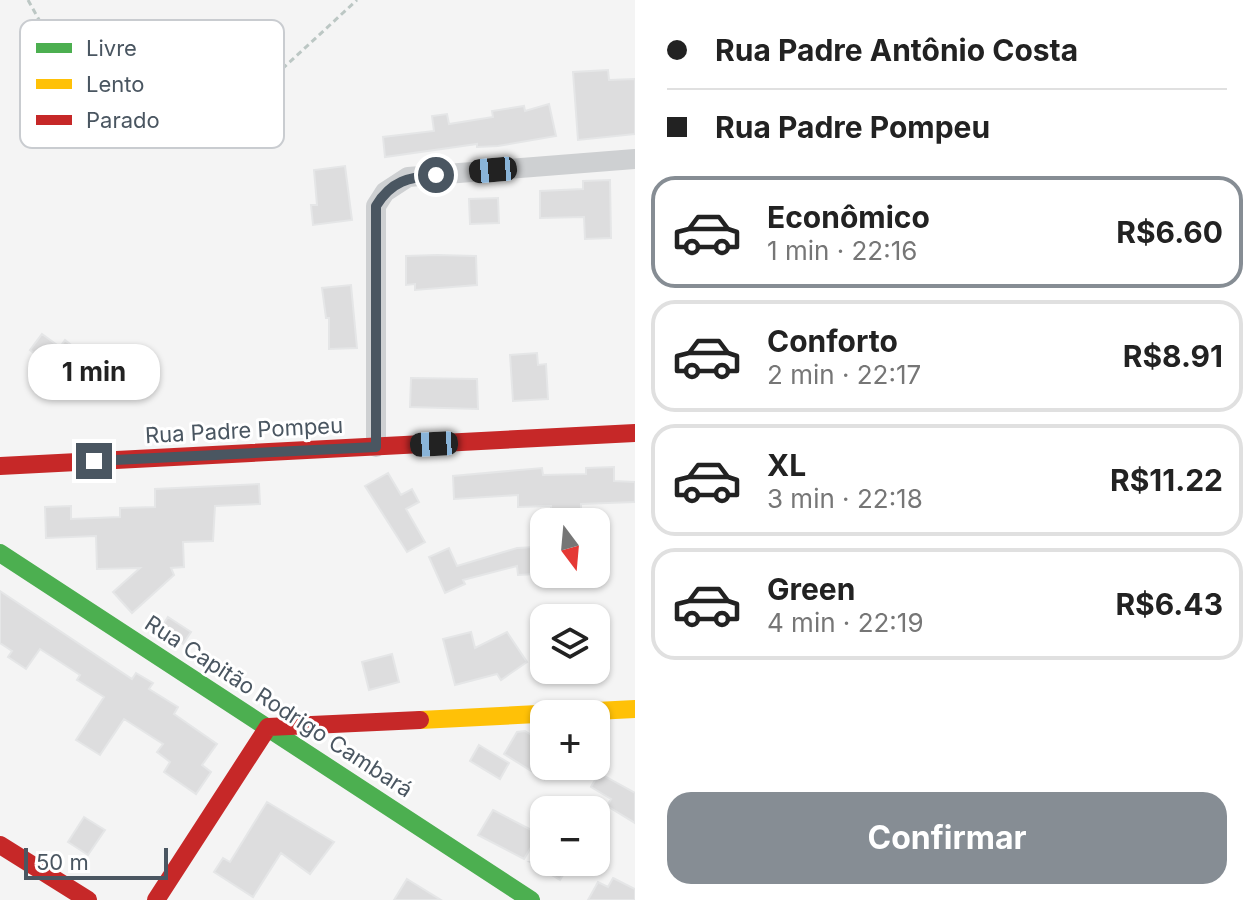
<!DOCTYPE html>
<html lang="pt">
<head>
<meta charset="utf-8">
<style>
	body { margin:0; font-family:Inter,sans-serif; background:#f6f6f6; color:#222; height:100vh; display:flex; flex-direction:column; font-size:30px; white-space:nowrap }
	* { box-sizing:border-box; margin:0 }
	p { font-size:26px; color:#767676 }
	.icon { flex:none; width:44px; height:44px; fill:none; stroke:currentColor; stroke-width:2; stroke-linecap:round; stroke-linejoin:round }
	.map { position:relative; flex:1; overflow:hidden }
	.sheet { display:flex; flex-direction:column; background:#fff; width:624px }
	.sheet>* { flex:none }
	.hud { display:grid; align-content:center; height:176px; padding:0 32px; background:#fff }
	.needle { width:52px; rotate:164deg }
	.controls { position:absolute; left:530px; top:508px; display:grid; gap:16px }
	.controls a { display:grid; place-items:center; width:80px; height:80px; border-radius:16px; background:#fff; box-shadow:0 2px 6px #0004; font-size:40px }
	.scale { position:absolute; left:24px; bottom:20px; width:144px; box-sizing:border-box; padding-left:8px; border:4px solid #4a5661; border-top:0; font-size:22px; line-height:28px; white-space:nowrap; color:#4a5661; -webkit-text-stroke:6px #fff; paint-order:stroke }
	.end { position:absolute; width:36px; height:36px; margin:-18px; border:10px solid #4a5661; background:#fff; box-shadow:0 0 0 4px #fff }
	.from { border-radius:50% }
	.bubble { position:absolute; height:56px; border-radius:24px; background:#fff; box-shadow:0 2px 6px #0004; font-size:26px; font-weight:700; line-height:56px; text-align:center }
	.car { position:absolute; width:24px; height:48px; margin:-24px -12px; border-radius:10px; box-shadow:0 0 6px 2px #0007; background:linear-gradient(#222 24%,#8ab4d8 0 40%,#222 0 76%,#8ab4d8 0 86%,#222 0) }
	.hud b { display:flex; align-items:center; gap:28px; height:76px; font-size:30px }
	.hud b+b { border-top:2px solid #e0e0e0 }
	.hud i { width:20px; height:20px; background:#222 }
	ul { padding:0; list-style:none }
	li { display:flex; align-items:center; gap:24px; height:112px; margin:0 16px 12px; padding:0 16px; border:4px solid #e0e0e0; border-radius:24px }
	li div { flex:1 }
	li b { display:block; font-size:30px }
	li em { font-style:normal; font-weight:700 }
	li.selected { border-color:#868d94 }
	li>.icon { width:72px; height:72px; stroke-width:1.5 }
	.primary-button { display:flex; gap:16px; margin-top:auto; padding:16px 32px }
	.primary-button a { flex:1; height:92px; border-radius:24px; background:#868d94; color:#fff; font-size:32px; font-weight:700; line-height:92px; text-align:center }
	main { display:flex; flex:1; min-height:0 }
	.map>svg:first-child { display:block }
</style>
</head>
<body>
<main>
<div class="map">
<svg width="635" height="900" viewBox="0 0 635 900">
	<rect width="100%" height="100%" fill="#f4f4f4"/>
	<!-- building -->
	<path fill="#ddddde" stroke="#e5e6e7" stroke-width="2" d="M608,70l1,10 26,-1v55l-57,6 -5,-68z
		M549,104l7,32 -58,10 -21,1v-3l-92,13 -2,-20 51,-6 -2,-15 15,-2 2,10 44,-7 -1,-6 32,-5 1,5z
		M345,166l7,54 -39,5 -2,-20h6l-3,-35z
		M610,180l1,58 -26,1 -1,-22 -44,1v-27l43,-2v-8z
		M498,198l1,25 -29,1 -1,-25z
		M437,255l39,1 1,29 -62,5v-6l-9,1v-29z
		M351,285l6,63 -28,1v-31h-3l-4,-30z
		M42,334l18,13 5,-7 22,18 -11,14 -15,-11 -6,8 -25,-19z
		M537,353l1,12 8,-1 2,35 -35,2 -3,-46z
		M411,378l66,1 1,30 -68,-2z
		M614,467v14l21,1v20l-54,2v18h-30v-16l-33,1v-12l-64,4 -1,-23 89,-8 1,7 43,-1v-6z
		M388,473l13,22 11,-6 7,13 -13,7 19,33 -18,10 -42,-66z
		M259,484l1,20 -45,2 -2,35 -30,1 1,25 -13,1 3,7 -42,38 -19,-21 27,-24 -43,1 -1,-33 -50,2 -1,-31 26,-1v13l49,-2v-9l35,-1v-18z
		M535,547l1,27 -18,1 -1,-9 -54,14 2,4 -20,9 -16,-36 20,-9 8,18 60,-18z
		M0,591l132,88 4,-6 17,10 -4,6 29,18 -4,7 43,30 -15,21 9,7 -15,22 -32,-22 6,-10 -13,-10 6,-8 -39,-25 -24,36 -24,-15 28,-43 -27,-17 3,-5 -40,-26 -14,20 -18,-12 4,-6 -12,-8z
		M168,617l23,15 -8,12 -5,-3 -3,4 -18,-11z
		M471,632l4,16 32,-16 20,30 -26,18 -4,-6 -42,11 -12,-46z
		M392,654l7,28 -30,8 -7,-28z
		M525,731l19,12v36l-40,-25 13,-22z
		M479,745l30,18 -9,16 -30,-18z
		M599,773l36,20v30l-28,-17 4,-7 -20,-12z
		M267,802l67,40 -24,32 -29,-21 -28,44 -39,-25 9,-14 7,4z
		M493,810l46,24 -15,25 -46,-24z
		M84,817l21,13 -17,25 -20,-13z
		M530,862h41l-11,18z
		M613,878l22,11v11h-47l10,-18 10,5z
		M407,879l34,21h-47z"/>
	<g fill="none" stroke-linecap="round" stroke-linejoin="round">
		<!-- path -->
		<path stroke="#bcc7c4" stroke-width="3" stroke-dasharray="6 4" stroke-linecap="butt" d="M28,0l34,61 58,69 44,14 52,-14 141,-130"/>
		<!-- street -->
		<path stroke="#ced0d2" stroke-width="20" d="M376,447v-241l9,-14 23,-15 227,-18"/>
		<!-- fast -->
		<path stroke="#4caf50" stroke-width="18" d="M0,553l531,347"/>
		<!-- slow -->
		<path stroke="#ffc107" stroke-width="18" d="M420,720l215,-11"/>
		<!-- jam -->
		<path stroke="#c62828" stroke-width="18" d="M0,466l635,-33
			M0,845l88,55
			M156,900l112,-173 152,-7"/>
	</g>
	<g fill="none" stroke-linecap="round" stroke-linejoin="round">
		<!-- route -->
		<path stroke="#4a5661" stroke-width="10" d="M94,461l282,-14v-241c15,-25 33,-29 60,-31"/>
	</g>
	<g text-anchor="middle" stroke-width="6" stroke-linejoin="round" paint-order="stroke">
		<!-- street labels -->
		<g font-size="22" fill="#4a5661" stroke="#fff">
			<text transform="translate(244 430) rotate(-3)" y="8">Rua Padre Pompeu</text>
			<text transform="translate(279 706) rotate(33)" y="8">Rua Capitão Rodrigo Cambará</text>
		</g>
	</g>
	<!-- legend -->
	<rect x="20" y="20" width="264" height="128" rx="12" fill="#fff" stroke="#c9ccd0" stroke-width="2"/>
	<rect x="36" y="43" width="36" height="10" fill="#4caf50"/>
	<rect x="36" y="79" width="36" height="10" fill="#ffc107"/>
	<rect x="36" y="115" width="36" height="10" fill="#c62828"/>
	<g font-size="22" fill="#4a5661">
		<text x="86" y="56">Livre</text>
		<text x="86" y="92">Lento</text>
		<text x="86" y="128">Parado</text>
	</g>
</svg>
<div class="controls">
<a><svg class="needle" viewBox="-14 -14 28 28"><path d="M0-13l5 13h-10z" fill="#e53935"/><path d="M0 13l5-13h-10z" fill="#767676"/></svg></a>
<a><svg class="icon" aria-label="layers" viewBox="0 0 24 24"><path d="M12 4l9 5-9 5-9-5zM3 14l9 5 9-5"/></svg></a>
<a>+</a>
<a>−</a>
</div>
<div class="scale">50 m</div>
<i class="end from" style="left:436px;top:175px"></i>
<i class="end" style="left:94px;top:461px"></i>
<div class="bubble" style="left:28px;top:344px;width:132px">1 min</div>
<i class="car" style="left:493px;top:170px;rotate:265deg"></i>
<i class="car" style="left:434px;top:444px;rotate:267deg"></i>
</div>
<section class="sheet">
<div class="hud">
<b><i class="from"></i>Rua Padre Antônio Costa</b>
<b><i></i>Rua Padre Pompeu</b>
</div>
<ul>
<li class="selected"><svg class="icon" aria-label="car" viewBox="0 0 24 24"><path d="M5 17H2v-5l4-1 3-4h7l3 4 3 1v5h-3M9 17h6M6 11h13"/><circle cx="7" cy="17" r="2"/><circle cx="17" cy="17" r="2"/></svg><div><b>Econômico</b><p>1 min · 22:16</p></div><em>R$6.60</em></li>
<li><svg class="icon" aria-label="car" viewBox="0 0 24 24"><path d="M5 17H2v-5l4-1 3-4h7l3 4 3 1v5h-3M9 17h6M6 11h13"/><circle cx="7" cy="17" r="2"/><circle cx="17" cy="17" r="2"/></svg><div><b>Conforto</b><p>2 min · 22:17</p></div><em>R$8.91</em></li>
<li><svg class="icon" aria-label="car" viewBox="0 0 24 24"><path d="M5 17H2v-5l4-1 3-4h7l3 4 3 1v5h-3M9 17h6M6 11h13"/><circle cx="7" cy="17" r="2"/><circle cx="17" cy="17" r="2"/></svg><div><b>XL</b><p>3 min · 22:18</p></div><em>R$11.22</em></li>
<li><svg class="icon" aria-label="car" viewBox="0 0 24 24"><path d="M5 17H2v-5l4-1 3-4h7l3 4 3 1v5h-3M9 17h6M6 11h13"/><circle cx="7" cy="17" r="2"/><circle cx="17" cy="17" r="2"/></svg><div><b>Green</b><p>4 min · 22:19</p></div><em>R$6.43</em></li>
</ul>
<div class="primary-button"><a>Confirmar</a></div>
</section>
</main>
</body>
</html>
